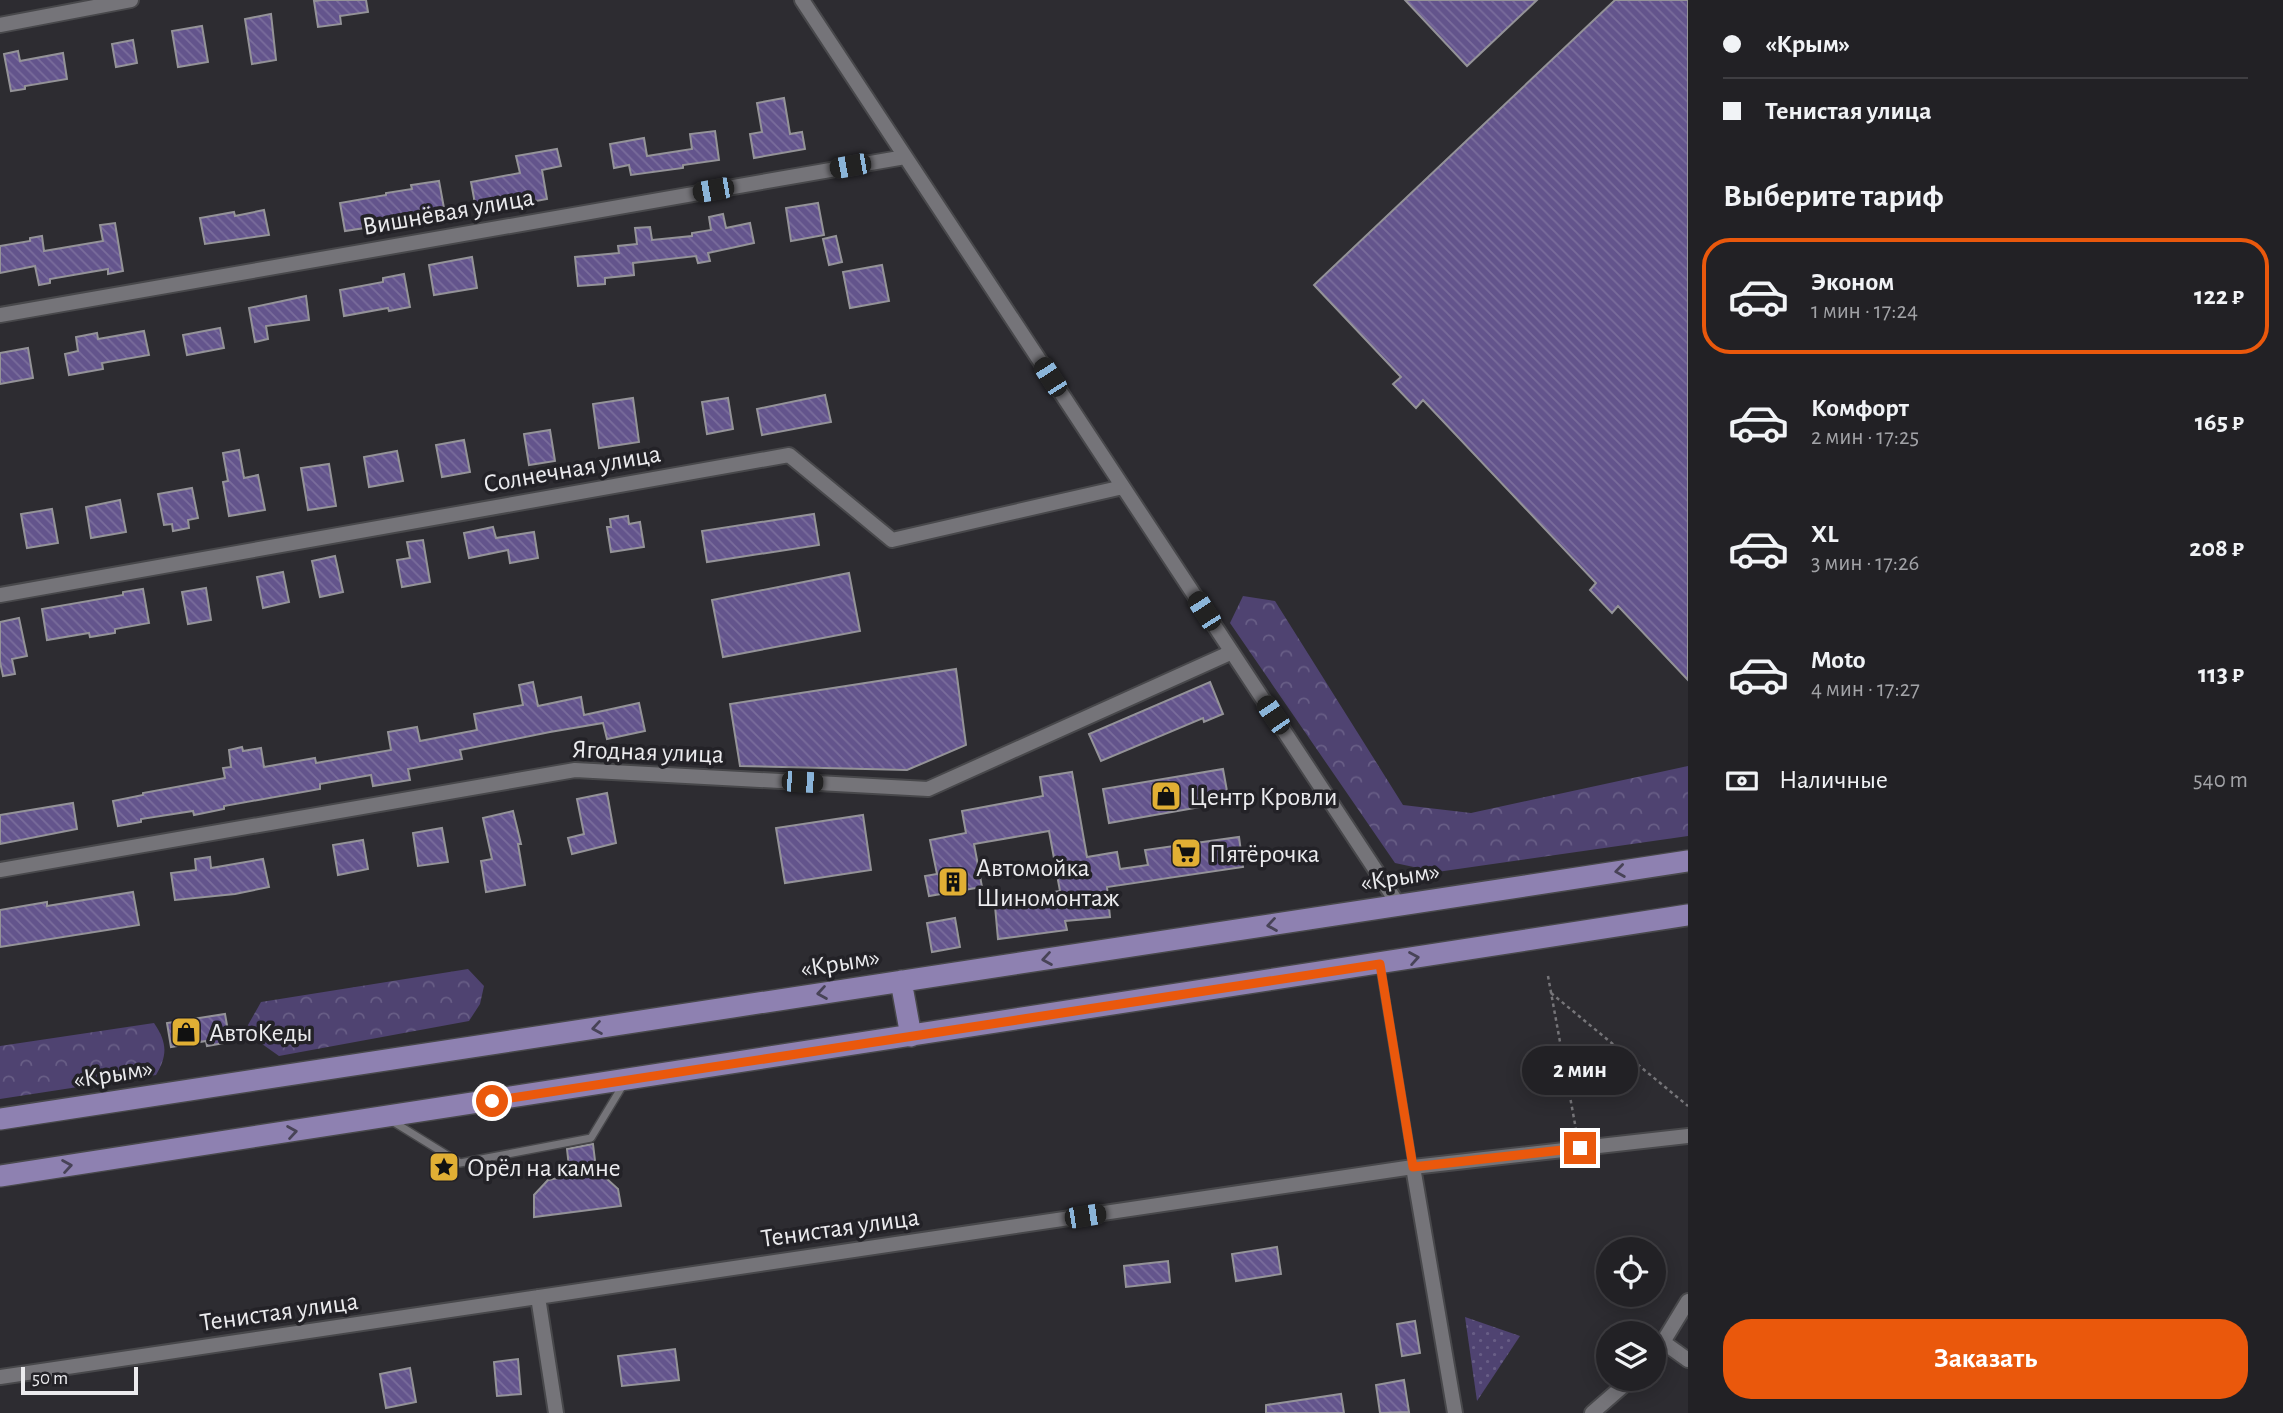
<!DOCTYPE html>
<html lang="ru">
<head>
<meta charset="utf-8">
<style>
	body { margin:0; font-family:"Alegreya Sans",sans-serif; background:#2a292d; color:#f1f3f6; height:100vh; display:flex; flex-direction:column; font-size:26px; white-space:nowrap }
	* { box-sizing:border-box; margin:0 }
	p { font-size:23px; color:#a2a3a7 }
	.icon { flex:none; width:38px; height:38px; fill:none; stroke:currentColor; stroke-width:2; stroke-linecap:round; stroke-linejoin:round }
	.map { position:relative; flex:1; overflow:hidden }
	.sheet { display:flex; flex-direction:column; background:#222125; width:595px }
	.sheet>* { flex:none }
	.top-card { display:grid; align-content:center; height:154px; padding:0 35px; background:#222125 }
	.controls { position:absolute; left:1596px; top:1237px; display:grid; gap:14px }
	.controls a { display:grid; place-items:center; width:70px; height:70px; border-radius:50%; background:#222125; box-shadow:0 4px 18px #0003,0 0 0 2px #3f3e42; font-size:35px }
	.scale { position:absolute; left:21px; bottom:18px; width:117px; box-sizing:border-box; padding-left:7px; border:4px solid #ebebee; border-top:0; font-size:19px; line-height:24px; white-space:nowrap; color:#ebebee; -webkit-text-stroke:5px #232227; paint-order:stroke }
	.end { position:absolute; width:32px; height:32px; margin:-16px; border:9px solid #ea580c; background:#fff; box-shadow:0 0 0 4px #fff }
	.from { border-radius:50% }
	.bubble { position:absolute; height:49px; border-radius:24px; background:#222125; box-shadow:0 4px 18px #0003,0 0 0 2px #3f3e42; font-size:23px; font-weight:700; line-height:49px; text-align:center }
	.car { position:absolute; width:21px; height:42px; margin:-21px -10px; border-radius:9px; box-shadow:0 0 5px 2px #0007; background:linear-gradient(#222 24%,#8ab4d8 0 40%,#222 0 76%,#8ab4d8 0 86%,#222 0) }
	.top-card b { display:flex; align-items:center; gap:24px; height:66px; font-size:26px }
	.top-card b+b { border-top:2px solid #3f3e42 }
	.top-card i { width:18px; height:18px; background:#f1f3f6 }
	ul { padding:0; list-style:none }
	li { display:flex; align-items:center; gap:21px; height:116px; margin:0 14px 10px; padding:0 21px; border:4px solid transparent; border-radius:28px }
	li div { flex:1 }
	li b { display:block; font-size:26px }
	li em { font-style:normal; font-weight:700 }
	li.on { border-color:#ea580c }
	li>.icon { width:63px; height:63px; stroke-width:1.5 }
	h2 { padding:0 35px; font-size:32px; line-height:84px }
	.pay { display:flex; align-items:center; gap:18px; height:77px; padding:0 35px; font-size:26px }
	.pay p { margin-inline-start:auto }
	.button { display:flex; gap:14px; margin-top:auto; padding:14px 35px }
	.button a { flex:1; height:80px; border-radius:28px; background:#ea580c; color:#fff; font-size:28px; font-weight:700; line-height:80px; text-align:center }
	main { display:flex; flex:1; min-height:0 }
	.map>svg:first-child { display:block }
</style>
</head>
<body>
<main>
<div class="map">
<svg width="1688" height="1413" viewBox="0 0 1688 1413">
	<defs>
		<pattern id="forest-crowns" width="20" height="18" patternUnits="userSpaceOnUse" patternTransform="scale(1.75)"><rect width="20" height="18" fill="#4f4371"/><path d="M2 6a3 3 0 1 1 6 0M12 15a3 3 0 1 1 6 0" fill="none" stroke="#685e86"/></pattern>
		<pattern id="park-dots" width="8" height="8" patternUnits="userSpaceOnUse" patternTransform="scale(1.75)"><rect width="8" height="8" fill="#4f4371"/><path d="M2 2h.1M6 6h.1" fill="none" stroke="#685e86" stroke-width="1.8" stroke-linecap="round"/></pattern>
		<pattern id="building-back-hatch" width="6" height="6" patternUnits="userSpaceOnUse" patternTransform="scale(1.75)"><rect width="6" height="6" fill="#63548c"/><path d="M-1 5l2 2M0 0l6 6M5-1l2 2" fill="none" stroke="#7a6d9c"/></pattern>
	</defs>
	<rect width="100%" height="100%" fill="#2d2c31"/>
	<!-- forest -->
	<path fill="url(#forest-crowns)" d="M1243,596l32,5 128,204 68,8 217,-47v70l-251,36 -42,-9 -165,-240z
		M468,969l16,17 -4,18 -11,17 -190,35 -24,-17 -7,-14 13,-23z
		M154,1023c13,19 14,32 2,52l-156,24v-53z"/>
	<!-- park -->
	<path fill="url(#park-dots)" d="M1465,1317l55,19 -43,65z"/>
	<!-- building -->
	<path fill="url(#building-back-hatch)" stroke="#949398" stroke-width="2" d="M323,0h43l2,12 -28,4 1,8 -23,3 -4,-26z
		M1405,0h132l-70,66z
		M1615,0h73v680l-70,-74 -6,7 -22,-23 6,-7 -173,-183 -7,8 -23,-24 8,-7 -87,-92z
		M271,14l5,46 -24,4 -7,-45z
		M202,26l6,36 -30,5 -6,-36z
		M133,40l4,23 -21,4 -4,-23z
		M18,51l2,10 43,-8 4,26 -42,7v3l-14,2 -7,-37z
		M784,98l6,36 12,-2 3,17 -51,9 -4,-24 12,-2 -5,-29z
		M715,131l4,29 -36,5v3l-52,7 -2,-10 -15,3 -4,-24 34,-6 3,18 45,-7 -2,-15z
		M557,149l4,17 -19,4 5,29 -22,4v-3l-49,9 -5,-27 49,-9 -4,-17z
		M439,181l7,38 -54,9 -1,-4 -46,7 -5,-28 46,-8v-2l26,-4 -1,-4z
		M818,203l6,32 -33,6 -5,-33z
		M264,210l5,25 -64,9 -5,-26 34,-6 1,4z
		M723,214l3,14 24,-5 4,20 -46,10 2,8 -12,2 -2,-7 -63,7 1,12 -29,3v6l-27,2 -3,-29 44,-4 -1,-7 19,-2 -2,-16 15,-1 2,13 40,-4v-3l19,-3 -2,-13z
		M115,223l8,48 -15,3v-5l-58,10v4l-11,2 -4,-19 -35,7v-27l30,-5v-3l12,-2 2,15 59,-10 -3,-16z
		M836,236l6,26 -13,3 -6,-26z
		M472,257l5,31 -43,7 -5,-30z
		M882,265l7,36 -39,7 -7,-36z
		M404,274l6,33 -21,4 -1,-3 -44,8 -4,-26 43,-8v-4z
		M306,296l3,24 -43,6 2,13 -13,3 -6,-34z
		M220,328l4,20 -37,7 -4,-20z
		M144,331l5,24 -47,8 1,6 -34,6 -4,-21 13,-3 -2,-14 21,-4 1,6z
		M28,348l5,30 -33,6v-31z
		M825,395l6,27 -69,13 -5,-26z
		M633,398l6,44 -40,6 -6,-44z
		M728,398l5,31 -26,5 -5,-32z
		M550,430l5,31 -26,4 -5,-31z
		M464,440l6,32 -28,5 -6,-32z
		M239,450l5,28 14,-3 7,35 -36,6 -6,-34 5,-1 -5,-28z
		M397,451l6,30 -34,6 -5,-30z
		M329,464l7,42 -28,4 -7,-42z
		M192,488l6,30 -10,2 1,8 -16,3 -1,-7 -8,1 -6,-31z
		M120,500l6,32 -35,6 -5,-31z
		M52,509l6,34 -31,5 -6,-34z
		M814,514l5,31 -112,17 -5,-31z
		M628,516l1,8 11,-2 4,25 -33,5 -4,-25h4l-1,-8z
		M493,527l3,11 38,-6 4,26 -28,5 -2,-13 -39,8 -5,-25z
		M423,540l7,42 -28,5 -5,-27 13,-2 -3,-16z
		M335,556l8,36 -23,5 -8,-36z
		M283,572l6,30 -26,6 -6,-31z
		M849,573l11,58 -137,26 -11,-57z
		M206,588l5,32 -23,4 -6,-32z
		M143,589l6,34 -34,6v4l-25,4 -1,-4 -42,7 -5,-31 81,-14v-3z
		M19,618l8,38 -15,3 3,15 -12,2 -3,-14v-40z
		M956,669l10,76 -59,25 -167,-4 -10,-62z
		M533,682l5,24 43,-9 3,18 55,-12 6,28 -38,8 -4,-16 -53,9 -90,18 2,9 -54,10 2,11 -37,6 -2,-11 -51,9v5l-96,17v3l-30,6 -1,-4 -52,8v3l-23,4 -5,-25 30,-6v-2l82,-15 -2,-10 8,-1 -2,-17 13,-3 1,4 18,-3 3,19 51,-9 1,5 75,-13 -3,-18 29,-5 3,14 57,-11 -3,-16 49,-9 -4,-20z
		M1210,682l13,32 -19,8 -1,-4 -102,43 -12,-27z
		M1223,769l6,33 -120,21 -6,-34z
		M1072,772l15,85 30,-5 3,17 28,-4 -3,-15 94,-13 4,30 -136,20 3,30 -45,4 2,9 -69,9 -3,-33 17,-2v4l31,-5 -1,-9 18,-3 -11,-60 -75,13 8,43 -53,9 -4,-20 12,-2 -7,-34 36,-7 -4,-22 81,-15 -3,-19z
		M607,793l9,50 -44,11 -4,-16 16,-4 -7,-35z
		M73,803l4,26 -77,15v-29z
		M513,811l8,33h-3l7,41 -39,7 -5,-31 11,-2 -9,-41z
		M863,815l8,55 -86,13 -9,-55z
		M442,828l6,34 -30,4 -5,-33z
		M363,840l5,29 -30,6 -5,-30z
		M210,857l1,11 52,-9 6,28 -34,7 -60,6 -4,-27 25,-3 -1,-11z
		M133,892l6,33 -139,22v-37l47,-8v4z
		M955,918l5,29 -28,5 -5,-29z
		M225,1014l5,28 -23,4 -1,-5 -35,6 -4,-24z
		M593,1144l3,25 22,20 3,17 -87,11v-22l14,-15 22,-4 -3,-27z
		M1277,1247l4,27 -45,7 -4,-27z
		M1168,1261l2,21 -44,5 -2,-21z
		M1415,1321l5,32 -18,3 -5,-32z
		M675,1349l4,31 -57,6 -4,-30z
		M518,1359l3,35 -24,2 -3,-34z
		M410,1368l6,34 -30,6 -6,-34z
		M1404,1380l5,32 -29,1 -4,-28z
		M1341,1394l3,19h-78v-8z"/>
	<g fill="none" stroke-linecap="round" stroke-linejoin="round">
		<!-- lane casing -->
		<g stroke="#48484b" stroke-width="10">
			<path id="lane" d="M1380,965l33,202
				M392,1121l68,42 131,-25 32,-53"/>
		</g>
		<!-- street casing -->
		<g stroke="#48484b" stroke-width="18">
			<path id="street" d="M802,0l596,904
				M0,25l131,-25
				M0,315l905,-158
				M0,595l789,-140 103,85 231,-53
				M0,870l575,-100 353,19 304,-137
				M1413,1167l42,246
				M538,1297l18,116
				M1663,1342l25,18
				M1654,1354l9,-12 25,-41
				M0,1377l1413,-210 275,-31
				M1592,1413l39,-34"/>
		</g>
		<!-- primary casing -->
		<g stroke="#48484b" stroke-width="24">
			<path id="primary" d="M901,981l10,55
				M0,1119l1688,-258
				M0,1176l1688,-261"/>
		</g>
		<!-- path -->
		<path stroke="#767579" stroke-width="2.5" stroke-dasharray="3.5 3.5" stroke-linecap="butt" d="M1548,976l29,159
			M1551,993l137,113"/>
		<!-- lane -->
		<use href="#lane" stroke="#757479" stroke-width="7"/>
		<!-- street -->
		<use href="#street" stroke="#757479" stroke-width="14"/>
		<!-- primary -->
		<use href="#primary" stroke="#8e81b1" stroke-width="21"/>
	</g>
	<!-- one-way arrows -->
	<defs><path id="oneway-chevron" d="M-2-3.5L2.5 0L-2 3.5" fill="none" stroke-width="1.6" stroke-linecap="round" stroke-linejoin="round" transform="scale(1.75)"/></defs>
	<g stroke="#484357">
		<use href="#oneway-chevron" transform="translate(1620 871) rotate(172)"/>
		<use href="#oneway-chevron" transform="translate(1272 925) rotate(171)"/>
		<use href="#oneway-chevron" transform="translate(1414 958) rotate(-10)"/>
		<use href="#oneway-chevron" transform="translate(1047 959) rotate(171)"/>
		<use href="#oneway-chevron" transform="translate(822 993) rotate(171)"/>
		<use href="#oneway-chevron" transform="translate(597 1028) rotate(171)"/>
		<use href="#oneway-chevron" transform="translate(292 1132) rotate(-9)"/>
		<use href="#oneway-chevron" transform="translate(67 1166) rotate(-9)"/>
	</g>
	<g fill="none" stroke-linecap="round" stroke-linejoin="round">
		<!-- route -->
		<path stroke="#ea580c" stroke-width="9" d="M492,1101l888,-137 33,203 167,-19"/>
	</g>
	<!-- icons -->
	<defs>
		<g id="shop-square" transform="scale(1.575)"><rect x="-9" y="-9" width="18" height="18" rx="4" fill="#e1af34" stroke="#232227"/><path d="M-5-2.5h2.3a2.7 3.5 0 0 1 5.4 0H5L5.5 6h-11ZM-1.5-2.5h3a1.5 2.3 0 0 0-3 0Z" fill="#111"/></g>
		<g id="supermarket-square" transform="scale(1.575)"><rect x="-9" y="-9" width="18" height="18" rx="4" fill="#e1af34" stroke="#232227"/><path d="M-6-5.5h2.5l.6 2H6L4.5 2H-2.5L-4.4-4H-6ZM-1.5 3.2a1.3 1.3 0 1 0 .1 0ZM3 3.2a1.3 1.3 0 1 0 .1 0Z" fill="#111"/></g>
		<g id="building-square" transform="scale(1.575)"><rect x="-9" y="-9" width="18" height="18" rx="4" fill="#e1af34" stroke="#232227"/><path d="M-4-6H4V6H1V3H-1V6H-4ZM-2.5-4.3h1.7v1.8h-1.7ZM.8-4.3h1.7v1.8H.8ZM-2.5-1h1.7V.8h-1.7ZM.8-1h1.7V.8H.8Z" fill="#111"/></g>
		<g id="sight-square" transform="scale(1.575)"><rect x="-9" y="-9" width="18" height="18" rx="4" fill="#e1af34" stroke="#232227"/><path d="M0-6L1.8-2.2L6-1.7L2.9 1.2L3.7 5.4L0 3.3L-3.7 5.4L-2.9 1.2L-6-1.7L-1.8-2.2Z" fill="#111"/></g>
	</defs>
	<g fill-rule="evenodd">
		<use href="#shop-square" x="1166" y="796"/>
		<use href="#supermarket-square" x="1186" y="853"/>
		<use href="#building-square" x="953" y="882"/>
		<use href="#shop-square" x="186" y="1032"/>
		<use href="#sight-square" x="444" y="1167"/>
	</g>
	<g text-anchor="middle" stroke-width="7" stroke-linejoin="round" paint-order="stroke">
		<!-- street labels -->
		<g font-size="26" fill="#ebebee" stroke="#232227">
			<text transform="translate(448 211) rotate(-10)" y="9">Вишнёвая улица</text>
			<text transform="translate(572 468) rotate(-10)" y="9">Солнечная улица</text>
			<text transform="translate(648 751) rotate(2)" y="9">Ягодная улица</text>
			<text transform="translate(1400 876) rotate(-9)" y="9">«Крым»</text>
			<text transform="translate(840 962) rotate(-9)" y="9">«Крым»</text>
			<text transform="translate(113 1073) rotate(-9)" y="9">«Крым»</text>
			<text transform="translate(840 1227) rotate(-8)" y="9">Тенистая улица</text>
			<text transform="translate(279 1311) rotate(-8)" y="9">Тенистая улица</text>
		</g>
		<!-- poi labels -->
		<g font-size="26" fill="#ebebee" stroke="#232227" text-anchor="start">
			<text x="1189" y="805">Центр Кровли</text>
			<text x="1209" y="862">Пятёрочка</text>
			<text x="976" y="876">Автомойка<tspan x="976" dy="30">Шиномонтаж</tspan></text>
			<text x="209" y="1041">АвтоКеды</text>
			<text x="467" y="1176">Орёл на камне</text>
		</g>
	</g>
</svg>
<div class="controls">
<a><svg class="icon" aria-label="locate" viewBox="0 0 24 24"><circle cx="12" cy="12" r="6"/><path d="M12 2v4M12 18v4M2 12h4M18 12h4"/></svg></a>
<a><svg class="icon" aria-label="layers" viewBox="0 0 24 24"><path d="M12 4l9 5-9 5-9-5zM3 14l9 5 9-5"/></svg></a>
</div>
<div class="scale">50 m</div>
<i class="end from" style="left:492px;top:1101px"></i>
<i class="end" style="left:1580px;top:1148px"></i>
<div class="bubble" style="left:1522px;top:1046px;width:116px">2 мин</div>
<i class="car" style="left:850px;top:166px;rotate:260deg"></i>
<i class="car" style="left:713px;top:190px;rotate:260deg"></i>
<i class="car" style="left:1050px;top:377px;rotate:327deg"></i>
<i class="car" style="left:1204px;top:611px;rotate:327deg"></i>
<i class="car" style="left:1273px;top:715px;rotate:326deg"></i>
<i class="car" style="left:802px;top:782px;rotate:93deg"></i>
<i class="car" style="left:1085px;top:1216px;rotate:81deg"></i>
</div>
<section class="sheet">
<div class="top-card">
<b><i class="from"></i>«Крым»</b>
<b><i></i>Тенистая улица</b>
</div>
<h2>Выберите тариф</h2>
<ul>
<li class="on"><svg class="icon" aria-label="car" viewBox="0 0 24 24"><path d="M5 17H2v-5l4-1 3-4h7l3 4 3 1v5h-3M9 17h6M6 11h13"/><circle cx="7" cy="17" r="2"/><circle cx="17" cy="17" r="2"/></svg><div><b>Эконом</b><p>1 мин · 17:24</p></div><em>122 ₽</em></li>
<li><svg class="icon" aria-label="car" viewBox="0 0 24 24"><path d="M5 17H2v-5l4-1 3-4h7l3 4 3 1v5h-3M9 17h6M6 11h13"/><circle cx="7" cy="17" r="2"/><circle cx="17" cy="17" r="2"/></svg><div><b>Комфорт</b><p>2 мин · 17:25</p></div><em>165 ₽</em></li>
<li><svg class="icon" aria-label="car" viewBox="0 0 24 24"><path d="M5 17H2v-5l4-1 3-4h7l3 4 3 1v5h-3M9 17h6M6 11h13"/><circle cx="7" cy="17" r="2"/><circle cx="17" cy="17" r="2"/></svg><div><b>XL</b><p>3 мин · 17:26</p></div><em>208 ₽</em></li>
<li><svg class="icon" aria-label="car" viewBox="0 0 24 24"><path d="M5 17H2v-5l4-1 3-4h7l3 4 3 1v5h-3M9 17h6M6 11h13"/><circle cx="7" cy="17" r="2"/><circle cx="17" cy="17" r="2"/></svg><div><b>Moto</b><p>4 мин · 17:27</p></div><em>113 ₽</em></li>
</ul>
<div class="pay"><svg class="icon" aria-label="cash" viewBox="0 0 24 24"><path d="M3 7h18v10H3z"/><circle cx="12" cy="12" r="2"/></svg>Наличные<p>540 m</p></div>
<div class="button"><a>Заказать</a></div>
</section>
</main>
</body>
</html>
